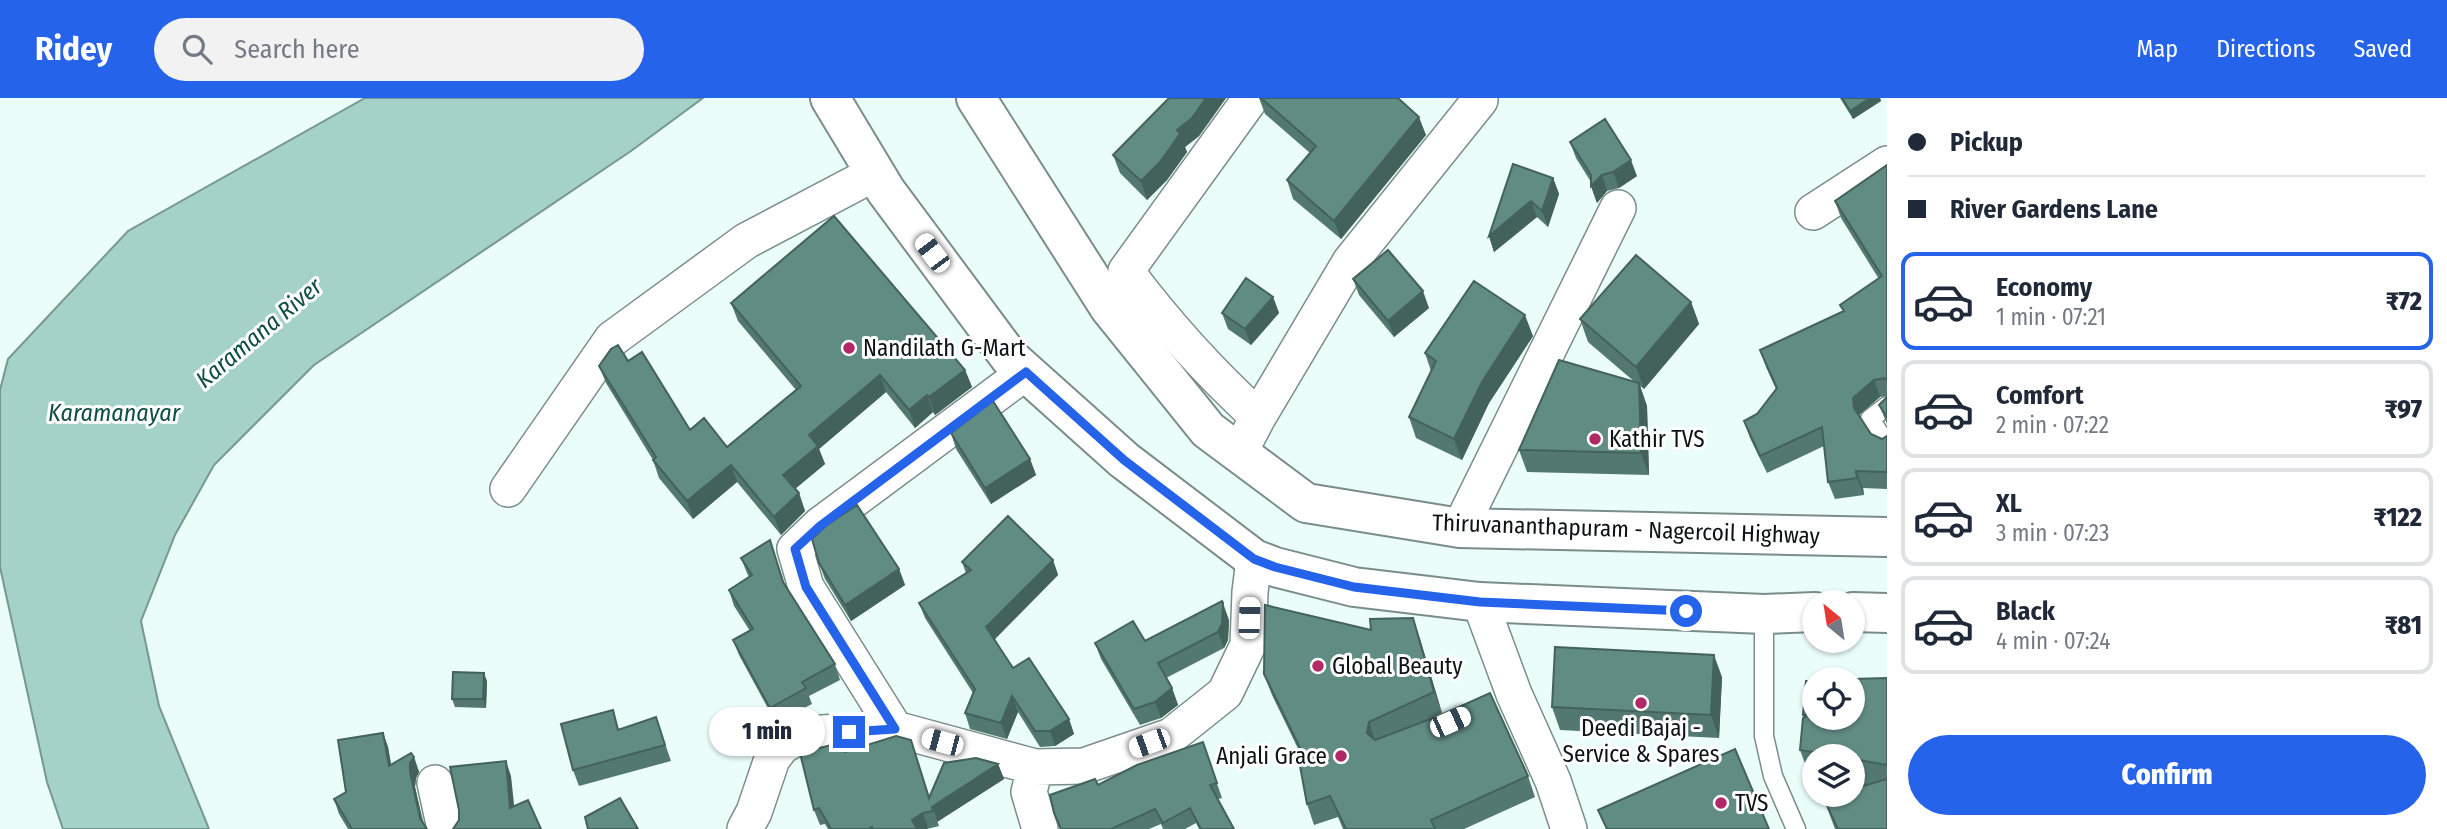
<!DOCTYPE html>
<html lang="en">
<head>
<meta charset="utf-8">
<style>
	body { margin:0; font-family:"Fira Sans Condensed",sans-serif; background:#f2f2f3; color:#1f2937; height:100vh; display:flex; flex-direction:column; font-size:26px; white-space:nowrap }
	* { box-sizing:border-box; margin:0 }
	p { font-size:23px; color:#747a83 }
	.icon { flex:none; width:38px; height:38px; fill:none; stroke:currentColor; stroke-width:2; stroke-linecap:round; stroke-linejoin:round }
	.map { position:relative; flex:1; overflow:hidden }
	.sheet { display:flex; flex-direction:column; background:#fff; width:560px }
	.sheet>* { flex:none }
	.hud { display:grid; align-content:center; height:154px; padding:0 21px; background:#fff }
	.needle { width:46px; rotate:330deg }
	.fabs { position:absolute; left:1802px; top:492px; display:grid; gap:14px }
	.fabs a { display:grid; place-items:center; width:63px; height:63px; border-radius:50%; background:#fff; box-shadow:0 2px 5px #0004; font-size:35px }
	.end { position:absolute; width:32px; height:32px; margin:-16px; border:9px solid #2563eb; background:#fff; box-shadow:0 0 0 4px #fff }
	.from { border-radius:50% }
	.bubble { position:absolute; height:49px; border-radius:24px; background:#fff; box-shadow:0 2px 5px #0004; font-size:23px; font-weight:800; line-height:49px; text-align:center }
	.car { position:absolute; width:21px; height:42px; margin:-21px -10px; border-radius:9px; box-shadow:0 0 5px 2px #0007; background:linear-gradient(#fff 24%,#345 0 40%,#fff 0 76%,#345 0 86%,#fff 0) }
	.hud b { display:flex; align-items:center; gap:24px; height:66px; font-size:26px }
	.hud b+b { border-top:2px solid #e0e1e3 }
	.hud i { width:18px; height:18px; background:#1f2937 }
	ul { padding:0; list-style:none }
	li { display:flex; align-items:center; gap:21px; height:98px; margin:0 14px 10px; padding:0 7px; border:4px solid #e0e1e3; border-radius:14px }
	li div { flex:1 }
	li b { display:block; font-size:26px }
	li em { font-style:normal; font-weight:800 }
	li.selected { border-color:#2563eb }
	li>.icon { width:63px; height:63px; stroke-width:1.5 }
	.button { display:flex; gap:14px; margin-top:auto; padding:14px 21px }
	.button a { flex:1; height:80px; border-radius:42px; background:#2563eb; color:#fff; font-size:28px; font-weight:800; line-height:80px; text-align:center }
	header { display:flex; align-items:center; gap:42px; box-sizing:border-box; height:98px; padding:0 35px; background:#2563eb; color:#fff }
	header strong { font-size:33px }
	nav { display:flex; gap:38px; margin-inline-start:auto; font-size:24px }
	.search { width:490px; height:63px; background:#f2f2f3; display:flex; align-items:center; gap:18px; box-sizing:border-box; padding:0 24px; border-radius:38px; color:#747a83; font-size:26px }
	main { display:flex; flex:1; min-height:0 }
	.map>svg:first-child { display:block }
</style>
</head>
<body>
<header>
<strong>Ridey</strong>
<div class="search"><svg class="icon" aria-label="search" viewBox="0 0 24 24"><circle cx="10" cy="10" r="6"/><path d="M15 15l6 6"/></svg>Search here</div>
<nav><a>Map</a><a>Directions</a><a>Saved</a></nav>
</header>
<main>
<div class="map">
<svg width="1887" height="731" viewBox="0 0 1887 731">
	<rect width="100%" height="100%" fill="#eafdf9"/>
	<!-- water -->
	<path fill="#a4d1c8" stroke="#769891" stroke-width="2" d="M365,0h338l-72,53 -317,214 -100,100 -39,70 -34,86 18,85 50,123h-146l-16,-47 -47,-215v-177l8,-31 120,-128z"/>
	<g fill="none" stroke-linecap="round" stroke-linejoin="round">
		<!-- lane casing -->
		<g stroke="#7b8d89" stroke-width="21">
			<path id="lane" d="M1887,308l-17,13 17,26
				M1764,516v122l9,40 23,53"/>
		</g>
		<!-- street casing -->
		<g stroke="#7b8d89" stroke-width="38">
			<path id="street" d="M1813,114l74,-48
				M1258,319l92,-155 130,-162
				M1239,355l19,-36c-50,-46 -91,-91 -132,-146l125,-173
				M508,391l104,-150 134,-98 129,-68
				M1460,430l158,-320
				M1480,504l34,92 39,87 16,48
				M895,631l-89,-142 -11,-38 25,-24 206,-153
				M1035,669l-6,25 11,37
				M435,685l10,46
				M745,731l9,-17 18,-53 10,-13 21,-12 92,-5 140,38 49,-1 87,-30 54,-43 23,-48 2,-53 4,-33"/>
		</g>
		<!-- primary casing -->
		<g stroke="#7b8d89" stroke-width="42">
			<path id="primary" d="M830,0l56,93 124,167 114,102 130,99 21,8 79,20 126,15 284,12 51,-2
				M976,0l133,209 99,123 98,73 154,25 427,9
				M1853,514l34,1"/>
		</g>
		<!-- lane -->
		<use href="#lane" stroke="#fff" stroke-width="18"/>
		<!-- street -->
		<use href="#street" stroke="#fff" stroke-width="35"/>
		<!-- primary -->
		<use href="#primary" stroke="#fff" stroke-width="38"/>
	</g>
	<!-- wall -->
	<path fill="#537872" d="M1168,0h58l-27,38 -14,11 2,5 -20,28 -20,20 -27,-27 -7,-18 55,-56z
		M1259,0h139l28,37 -85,104 -48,-40 -6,-19 23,-27 -45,-39z
		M1840,0h40l1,3 -28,18z
		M1570,44l67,34 -18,12 -12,3 -10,12 -6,-17v-4l-15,-24z
		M1887,67v231l-7,1 -21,18 12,19 11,5 5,-3v53l-24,-1 1,7 -29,4 -7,-17 -4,-36 -57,27 -17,-35 -6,-17 13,-7 19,-25 -10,-22 -6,-17 83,-39 -3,-6 39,-26 -38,-61 -6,-17z
		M1553,80l6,16 -11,33 -11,-10 -43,35 -5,-16z
		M1353,181l76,29 -35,29 -35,-42z
		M1273,199l6,16 -28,32 -23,-16 -6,-16z
		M1691,204l8,22 -55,65 -4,-3 7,20 2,69 -122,-3 -8,-22 117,-67 -48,-41 -8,-23z
		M731,205l234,67 7,17 -37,28 -2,-3 -18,16 -29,-36 -67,57 6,15 -30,25 4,4 6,18 -24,24 -44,-53 -44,37 -34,-41 -6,-18 -47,-77 -7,-17 29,-5 62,69 37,17 69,-57 -58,-69z
		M1533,238l-44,67 -27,57 -46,-22 -7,-21 22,-46 -6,-18z
		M1887,299v27l-8,-19z
		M951,335l79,26 6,16 -45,29 -35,-55z
		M770,442l15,45 50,79 5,16 -31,16 3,8 -36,19 -37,-68 -6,-15 17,-9 -16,-25 -5,-16 20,-13 -2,-4 -6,-15z
		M1053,462l5,15 -63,64 18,29 56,51 5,15 -19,12 -15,1 -22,-35 -11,27 -37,-10 -5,-16 8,-20 -48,-75 -6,-15 47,-30 -4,-11z
		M819,465l80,6 6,16 -54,36 -26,-42z
		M1229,522l-1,20 -4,8 -58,30 6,10 6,17 -17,13 -21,7 -39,-66 -6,-16 50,-2z
		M1371,532l49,9 22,74 -29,13 115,50 7,21 -71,32h-121l-5,-12 -24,8 -7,-21 -2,-41 -33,-68 -8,-21z
		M1722,579l-3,61 -159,-8 -8,-23z
		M1887,580v151h-52l-12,-32 40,-11 -10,-1v-29h-38v22l-5,-1 -10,-27 4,-33 -1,-2z
		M487,583l-1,27 -31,-1 -3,-8z
		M656,619l15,44 -92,25 -6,-16 46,-41z
		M383,635l5,14 3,18 23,-8 5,15 -3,6 -1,9 9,38 3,4h-79l-9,-15 -5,-15 12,-7z
		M911,642l18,57 69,-33 6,15 -67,43 2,4 -12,3h-99l-3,-5 -5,1 -6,-15 29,-68 3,9z
		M1203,644l19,56 -4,1 16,30h-35l-3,-6 -11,6h-22l-2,-5 -12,5h-89l-6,-16 44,-28z"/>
	<!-- shaded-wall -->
	<path fill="#44625c" d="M1206,0h20l-27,38 -14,11 2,5 -20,28 -20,20 -6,-19 36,-51z
		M1870,0h10l1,3 -28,18 -3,-8z
		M1419,19l7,18 -85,104 -7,-18z
		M1631,62l6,16 -18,12 -6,-16z
		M1602,77l5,16 -10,12 -6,-17z
		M1553,80l6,16 -11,33 -6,-16z
		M1531,103l6,16 -43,35 -5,-16z
		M1423,193l6,17 -35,29 -6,-16z
		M1273,199l6,16 -28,32 -6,-16z
		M1691,204l8,22 -55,65 -8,-22z
		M1525,217l8,21 -44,67 -27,57 -8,-21 28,-57z
		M965,272l7,17 -37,28 -6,-18z
		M880,277l6,17 -67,57 6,15 -35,29 -7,-18 26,-40z
		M1874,282l6,17 -21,18 1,10 -6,-17 -1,-10z
		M1639,285l8,23 2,69 -8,-22z
		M927,297l6,17 -18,16 -6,-18z
		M1030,361l6,16 -45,29 -6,-16z
		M731,367l6,17 -44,37 -6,-18z
		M1856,373l7,17 1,7 -7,-17z
		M799,395l6,18 -24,24 -7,-18z
		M1053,462l5,15 -66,67 -6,-15z
		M899,471l6,16 -54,36 -6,-16z
		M1223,505l6,17 -1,20 -4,8 -6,-16z
		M1413,520l7,21 22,74 -8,-21z
		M1714,557l8,22 -3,61 -8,-23z
		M484,575l3,8 -1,27 -3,-9z
		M1172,590l6,17 -17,13 -6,-16z
		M1012,598l6,16 -11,27 -6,-16z
		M1069,621l5,15 -19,12 -5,-15z
		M1369,624l7,21 -9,-10z
		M383,635l5,14 6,34 -5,-15z
		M911,642l21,66 66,-42 6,15 -67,43 2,4z
		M414,659l5,15 -3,6 -1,9 9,42 -4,-11 -10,-46v-9z
		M506,663l5,15 5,47 -6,-15z
		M923,715l5,15 -1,1h-12l-3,-9z"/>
	<!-- building -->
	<path fill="#618c84" stroke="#44625c" stroke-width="2" d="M1169,0h37l-14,20 -15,12 3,4 -20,28 -19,19 -28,-26z
		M1261,0h137l21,19 -85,104 -47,-41 29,-34z
		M1842,0h28l-20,13z
		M1605,21l26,41 -18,12 -11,3 -11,11v-11l-21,-33z
		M1513,66l40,14 -11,33 -11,-10 -42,35z
		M1887,67v215l-2,-2 -11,2 -21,18 1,10 17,26 11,5 5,-3v36l-31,-1 1,7 -29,4 -6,-55 -62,29 -16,-35 13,-7 20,-26 -17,-38 84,-39 -4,-6 42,-29 -47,-75z
		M834,118l131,154 -36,27 -2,-2 -18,15 -29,-35 -71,60 9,11 -35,29 16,18 -25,24 -43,-52 -44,36 -34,-41 3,-3 -57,-91 12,-17 7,-4 10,16 14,-9 48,78 14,-12 23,29 74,-61 -70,-83z
		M1388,152l35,41 -35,30 -35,-42z
		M1636,157l55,47 -55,65 -56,-48z
		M1246,180l27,19 -28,32 -23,-16z
		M1474,183l51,34 -43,67 -28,57 -45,-22 27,-56 -11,-8z
		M1559,262l80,23 2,70 -122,-3z
		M1887,299v20l-8,-12z
		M993,303l37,58 -45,29 -34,-55z
		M857,407l42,64 -54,36 -26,-42 -7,-24 15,-14z
		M1008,418l45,44 -67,67 27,41 16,-10 40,61 -19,12h-15l-23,-35 -11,27 -36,-10 10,-24 -56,-86 52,-33 -9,-8z
		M770,442l13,42 52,82 -33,18 4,6 -36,20 -37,-68 20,-11 -24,-39 23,-15 -11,-17z
		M1222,503l1,2 -1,21 -4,8 -60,31 14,25 -17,14 -21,7 -39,-66 38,-22 12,20z
		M1265,507l106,25 -1,-11 43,-1 21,74 -65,30 -2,11 8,7 66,-25 49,-22 38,83 -97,44 4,9h-89l-16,-33 -23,8 -7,-38 7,-4 -43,-88z
		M1555,549l159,8 -3,60 -159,-8z
		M453,574l31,1 -1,26h-31z
		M1887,580v87l-34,-6v-3h-17l-36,-6 3,-32 6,-3h-6l3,-34h9v37h38v-39z
		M613,612l5,20 38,-13 9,28 -92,25 -12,-46z
		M383,635l6,33 22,-13 3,4 -4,6v9l10,46 7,11h-75l-18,-30 12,-7 -8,-52z
		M896,638l15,4 18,58 15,-35 32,-5 22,6 -66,43 1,4 -10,2 -11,7 5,9h-45v-2l-4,2h-37l-12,-21 -5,2 -14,-57 43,-11 2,10z
		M1203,644l14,41 -7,2 24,44h-33l-11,-21 -27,15 -8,-14 -44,20h-50l-7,-16 -4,-18 45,-16 3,6 39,-20z
		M1735,651l34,80h-162l-9,-19z
		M506,663l4,47 18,-8 13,29h-88l6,-9v-10l-9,-43z
		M1887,681v50h-49l-15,-32 10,-3h20v-5z
		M620,700l18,31h-50l-3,-12z"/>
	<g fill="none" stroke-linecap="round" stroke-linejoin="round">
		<!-- route -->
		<path stroke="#2563eb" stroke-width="9" d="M849,634l46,-3 -89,-142 -11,-38 25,-23 206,-154 98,88 130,99 21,8 79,20 126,15 206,9"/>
	</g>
	<!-- markers -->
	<g fill="#b22765" stroke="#fff" stroke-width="2.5">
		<circle cx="849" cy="250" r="7"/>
		<circle cx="1595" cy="341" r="7"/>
		<circle cx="1318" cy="568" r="7"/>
		<circle cx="1641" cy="605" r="7"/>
		<circle cx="1341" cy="658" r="7"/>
		<circle cx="1721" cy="705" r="7"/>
	</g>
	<g text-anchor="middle" stroke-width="6" stroke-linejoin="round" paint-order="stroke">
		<!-- poi labels -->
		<g font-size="23" fill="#0c1312" stroke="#fff" text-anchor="start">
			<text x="863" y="258">Nandilath G-Mart</text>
			<text x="1609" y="349">Kathir TVS</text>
			<text x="1332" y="576">Global Beauty</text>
			<text x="1641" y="638" text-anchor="middle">Deedi Bajaj -<tspan x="1641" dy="26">Service &amp; Spares</tspan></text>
			<text x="1327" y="666" text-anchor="end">Anjali Grace</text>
			<text x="1735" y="713">TVS</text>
		</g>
		<!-- street labels -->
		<g font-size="23" fill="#0c1312" stroke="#fff">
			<text transform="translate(1626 431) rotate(2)" y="8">Thiruvananthapuram - Nagercoil Highway</text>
		</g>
		<!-- water labels -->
		<g font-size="24" font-style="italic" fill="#0e4e45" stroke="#fff">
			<text transform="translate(259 235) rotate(-40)" y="8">Karamana River</text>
			<text x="114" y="323">Karamanayar</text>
		</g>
	</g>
</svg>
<div class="fabs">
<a><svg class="needle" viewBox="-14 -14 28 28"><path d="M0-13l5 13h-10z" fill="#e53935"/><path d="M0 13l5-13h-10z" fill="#747a83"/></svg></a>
<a><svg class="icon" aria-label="locate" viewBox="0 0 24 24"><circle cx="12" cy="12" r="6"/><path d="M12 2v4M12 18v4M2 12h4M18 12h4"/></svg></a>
<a><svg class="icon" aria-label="layers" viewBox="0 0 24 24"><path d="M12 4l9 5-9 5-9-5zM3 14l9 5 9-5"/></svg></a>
</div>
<i class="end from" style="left:1686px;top:513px"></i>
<i class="end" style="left:849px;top:634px"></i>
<div class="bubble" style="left:709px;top:609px;width:116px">1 min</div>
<i class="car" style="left:932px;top:155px;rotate:323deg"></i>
<i class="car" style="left:1249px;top:520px;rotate:2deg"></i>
<i class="car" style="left:1450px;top:624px;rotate:66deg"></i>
<i class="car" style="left:942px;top:644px;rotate:285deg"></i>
<i class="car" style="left:1149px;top:645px;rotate:250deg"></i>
</div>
<section class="sheet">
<div class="hud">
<b><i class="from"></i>Pickup</b>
<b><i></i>River Gardens Lane</b>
</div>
<ul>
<li class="selected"><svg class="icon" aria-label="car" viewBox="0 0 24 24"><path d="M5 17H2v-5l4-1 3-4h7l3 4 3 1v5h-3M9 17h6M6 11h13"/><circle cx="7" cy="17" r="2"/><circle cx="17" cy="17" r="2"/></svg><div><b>Economy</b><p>1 min · 07:21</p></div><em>₹72</em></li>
<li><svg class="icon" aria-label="car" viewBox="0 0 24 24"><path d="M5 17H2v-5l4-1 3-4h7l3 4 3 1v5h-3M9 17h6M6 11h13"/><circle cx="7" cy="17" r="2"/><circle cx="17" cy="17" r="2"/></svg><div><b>Comfort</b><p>2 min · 07:22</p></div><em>₹97</em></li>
<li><svg class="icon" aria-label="car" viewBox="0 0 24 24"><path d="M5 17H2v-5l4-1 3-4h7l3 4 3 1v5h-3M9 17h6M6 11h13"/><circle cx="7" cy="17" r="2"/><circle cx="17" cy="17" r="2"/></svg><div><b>XL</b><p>3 min · 07:23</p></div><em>₹122</em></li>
<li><svg class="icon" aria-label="car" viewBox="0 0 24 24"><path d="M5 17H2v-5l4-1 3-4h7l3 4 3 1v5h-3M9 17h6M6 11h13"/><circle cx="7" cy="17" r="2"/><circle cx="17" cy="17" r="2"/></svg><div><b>Black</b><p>4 min · 07:24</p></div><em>₹81</em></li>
</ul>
<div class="button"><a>Confirm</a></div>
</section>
</main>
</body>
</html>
